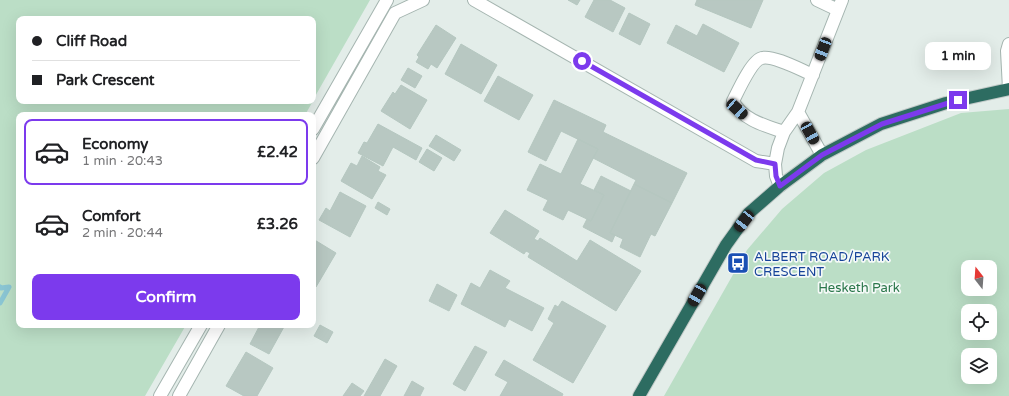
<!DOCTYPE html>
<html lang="en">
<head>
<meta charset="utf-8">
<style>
	body { margin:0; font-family:"Varela Round",sans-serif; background:#f6f6f6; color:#202124; height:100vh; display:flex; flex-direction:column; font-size:15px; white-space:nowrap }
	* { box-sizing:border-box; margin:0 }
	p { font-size:13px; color:#757577 }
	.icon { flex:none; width:22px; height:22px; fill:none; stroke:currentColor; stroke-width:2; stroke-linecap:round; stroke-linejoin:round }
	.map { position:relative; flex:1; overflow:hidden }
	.side { position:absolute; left:16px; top:112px; width:300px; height:216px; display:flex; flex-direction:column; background:#fff; border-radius:8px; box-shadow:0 4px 16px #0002 }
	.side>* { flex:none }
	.banner { position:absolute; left:16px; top:16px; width:300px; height:88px; border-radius:8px; box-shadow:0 4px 16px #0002; display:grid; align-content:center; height:88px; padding:0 16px; background:#fff }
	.needle { width:26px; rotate:343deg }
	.fabs { position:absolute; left:961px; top:260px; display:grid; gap:8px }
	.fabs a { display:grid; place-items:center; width:36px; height:36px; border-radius:8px; background:#fff; box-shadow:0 4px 16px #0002; font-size:20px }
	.end { position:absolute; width:18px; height:18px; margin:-9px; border:5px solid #7c3aed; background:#fff; box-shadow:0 0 0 2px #fff }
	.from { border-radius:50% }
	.bubble { position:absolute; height:28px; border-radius:8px; background:#fff; box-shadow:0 4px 16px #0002; font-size:13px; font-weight:700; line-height:28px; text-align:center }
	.car { position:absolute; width:12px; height:24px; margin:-12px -6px; border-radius:5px; box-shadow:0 0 3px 1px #0007; background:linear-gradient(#222 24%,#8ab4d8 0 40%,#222 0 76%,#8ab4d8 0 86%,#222 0) }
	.banner b { display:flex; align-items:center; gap:14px; height:38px; font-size:15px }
	.banner b+b { border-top:1px solid #e0e0e0 }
	.banner i { width:10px; height:10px; background:#202124 }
	ul { padding:7px 0 0; list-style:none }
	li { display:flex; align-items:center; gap:12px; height:66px; margin:0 8px 6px; padding:0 8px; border:2px solid transparent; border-radius:8px }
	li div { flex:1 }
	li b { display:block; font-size:15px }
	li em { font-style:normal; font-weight:700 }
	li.on { border-color:#7c3aed }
	li>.icon { width:36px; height:36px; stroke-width:1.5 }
	.cta { display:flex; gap:8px; margin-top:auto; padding:8px 16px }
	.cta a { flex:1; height:46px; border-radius:8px; background:#7c3aed; color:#fff; font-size:16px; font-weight:700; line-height:46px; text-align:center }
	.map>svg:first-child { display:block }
</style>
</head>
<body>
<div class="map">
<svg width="1009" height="396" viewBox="0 0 1009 396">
	<rect width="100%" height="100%" fill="#e3ede9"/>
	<!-- green -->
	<path fill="#bbdec6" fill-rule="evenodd" d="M0,0h370l-57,100v-81h-294v82h294l-8,14h-286v210h167l-41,71h-145z
		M1009,109v287h-345l83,-146 35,-41 42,-36 42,-23 95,-37zM968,267h22v22h-22zM968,311h22v22h-22zM968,355h22v22h-22z"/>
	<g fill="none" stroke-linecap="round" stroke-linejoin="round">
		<!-- stream -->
		<path stroke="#8ac5d3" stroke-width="5" d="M0,287l1,1 8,-1
			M0,303l9,-16"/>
	</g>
	<!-- building -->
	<path fill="#b8c8c2" stroke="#b5c7c0" d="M568,0h12l-3,5z
		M594,0h16l15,8 -12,24 -28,-15z
		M697,0h66l-12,28 -56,-23z
		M629,13l21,11 -10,21 -21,-11z
		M703,24l36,19 -15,29 -57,-29 9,-18 21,11z
		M436,25l20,13 -19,30 -6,-4 -3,5 -12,-7 3,-5 -2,-2z
		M461,44l36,21 -16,29 -36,-20z
		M408,68l14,8 -7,12 -14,-8z
		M498,76l35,19 -14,25 -35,-19z
		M401,85l26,15 -17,29 -29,-18 12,-19 2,2z
		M554,100l52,25 -3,7 84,41 -15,30 -38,-19 2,-4 -43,-22 5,-9 -37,-18 -15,30 -18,-9z
		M378,124l44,24 -6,12 -23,-13 -10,19 -25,-13 6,-11 3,1z
		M436,135l25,15 -7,11 -25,-15z
		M578,139l20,10 -18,35 24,11 -13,26 -23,-11 -5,10 -20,-10 5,-10 -21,-10 13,-26 21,10z
		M427,149l15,9 -8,13 -15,-9z
		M362,156l18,11 -2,4 8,4 -14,24 -31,-18 10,-18 6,3z
		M601,176l30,15 -21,42 5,2 -3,7 -29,-15 4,-8 4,2 13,-26 -10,-5z
		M634,184l38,19 -17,33 -4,-2 -11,23 -20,-10 3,-8 -13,-6z
		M340,192l26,14 -16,31 -31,-17 7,-12 4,3z
		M378,202l12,7 -3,6 -12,-7z
		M505,210l34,21 -5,8 4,2 2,-3 37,23 13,-21 51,31 -25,40 -88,-54 2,-4 -4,-2 -2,3 -34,-21z
		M313,239l23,14 -20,34 -3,-2z
		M490,270l20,11 -5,7 39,20 -12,23 -23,-12 -4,8 -44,-23 10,-21 9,5z
		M437,284l20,11 -8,16 -20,-10z
		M562,301l44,25 -33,57 -40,-23 21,-37 -6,-4 7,-14 3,2z
		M260,325h25l-16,29 -19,-10z
		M320,325l13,7 -6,11 -13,-7z
		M475,346l12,6 -22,39 -12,-7z
		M246,352l27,16 -16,28h-13l-18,-10z
		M385,359l12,7 -17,30h-16z
		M504,360l59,34 -1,2h-62l8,-14 -13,-7z
		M412,381l12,7 -4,8h-16z
		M352,383l12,8 -4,5h-17z"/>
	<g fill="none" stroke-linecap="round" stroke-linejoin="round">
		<!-- minor casing -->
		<g stroke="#a5b5b0" stroke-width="14">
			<path id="minor" d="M474,0l282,161 19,3
				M817,0l21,10
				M1009,89l-2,-38 2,-7
				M798,112l24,43
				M313,129l74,-129
				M784,132c-18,-6 -42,-12 -51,-31 5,-10 19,-41 29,-43 11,-3 39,12 51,17
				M313,158l82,-145 28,-13
				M780,186l-4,-10 -1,-12 3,-16 6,-16 14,-20 44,-112
				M160,396l41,-71
				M179,396l40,-71"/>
		</g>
		<!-- highway casing -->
		<g stroke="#c1c9c7" stroke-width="14">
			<path id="highway" d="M639,396l87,-151 23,-32 31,-27 42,-31 59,-31 65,-21 63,-14"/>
		</g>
		<!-- minor -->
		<use href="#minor" stroke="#fff" stroke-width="12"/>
		<!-- highway -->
		<use href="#highway" stroke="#2d6c61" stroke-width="12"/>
	</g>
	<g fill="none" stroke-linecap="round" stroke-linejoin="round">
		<!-- route -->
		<path stroke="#7c3aed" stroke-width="5" d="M582,61l174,99 19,4 1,12 4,10 42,-31 60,-31 76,-24"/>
	</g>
	<!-- icons -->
	<defs>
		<g id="bus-square" transform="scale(1.15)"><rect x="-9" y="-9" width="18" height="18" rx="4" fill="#1a4fb4" stroke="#f4f9f7"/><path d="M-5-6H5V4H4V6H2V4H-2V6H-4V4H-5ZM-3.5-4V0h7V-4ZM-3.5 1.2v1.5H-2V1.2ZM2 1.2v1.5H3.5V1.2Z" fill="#fff"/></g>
	</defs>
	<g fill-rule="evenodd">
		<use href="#bus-square" x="738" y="263"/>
	</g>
	<g text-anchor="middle" stroke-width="3.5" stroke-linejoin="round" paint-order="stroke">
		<!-- transit labels -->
		<g font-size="13" fill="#164399" stroke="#f4f9f7" text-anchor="start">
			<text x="754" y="261">ALBERT ROAD/PARK<tspan x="754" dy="15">CRESCENT</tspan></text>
		</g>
		<!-- park labels -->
		<g font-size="13" fill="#2b774b" stroke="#f4f9f7">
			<text x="859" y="292">Hesketh Park</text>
		</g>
	</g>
</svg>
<div class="fabs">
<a><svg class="needle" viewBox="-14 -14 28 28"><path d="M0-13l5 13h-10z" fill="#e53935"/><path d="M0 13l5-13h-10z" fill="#757577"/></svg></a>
<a><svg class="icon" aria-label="locate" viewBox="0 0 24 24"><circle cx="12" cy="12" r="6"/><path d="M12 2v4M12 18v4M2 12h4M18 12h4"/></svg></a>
<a><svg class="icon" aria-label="layers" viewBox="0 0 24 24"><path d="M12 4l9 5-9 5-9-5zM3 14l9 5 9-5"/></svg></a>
</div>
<i class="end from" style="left:582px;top:61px"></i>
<i class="end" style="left:958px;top:100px"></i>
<div class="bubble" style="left:925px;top:42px;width:66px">1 min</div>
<i class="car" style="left:823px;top:49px;rotate:201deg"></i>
<i class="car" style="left:737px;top:109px;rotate:132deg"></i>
<i class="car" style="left:810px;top:133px;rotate:151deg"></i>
<i class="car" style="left:744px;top:221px;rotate:218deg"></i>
<i class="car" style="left:697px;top:295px;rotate:210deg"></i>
<div class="banner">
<b><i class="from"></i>Cliff Road</b>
<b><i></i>Park Crescent</b>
</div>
<section class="side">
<ul>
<li class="on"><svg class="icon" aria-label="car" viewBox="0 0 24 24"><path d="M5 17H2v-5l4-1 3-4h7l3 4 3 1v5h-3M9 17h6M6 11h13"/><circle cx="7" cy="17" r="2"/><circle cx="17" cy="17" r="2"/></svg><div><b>Economy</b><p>1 min · 20:43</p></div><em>£2.42</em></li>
<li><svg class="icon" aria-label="car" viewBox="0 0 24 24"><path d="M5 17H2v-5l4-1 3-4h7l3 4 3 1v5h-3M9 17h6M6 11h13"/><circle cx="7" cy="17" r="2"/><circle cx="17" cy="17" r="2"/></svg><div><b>Comfort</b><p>2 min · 20:44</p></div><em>£3.26</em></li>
</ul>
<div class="cta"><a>Confirm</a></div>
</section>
</div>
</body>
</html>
